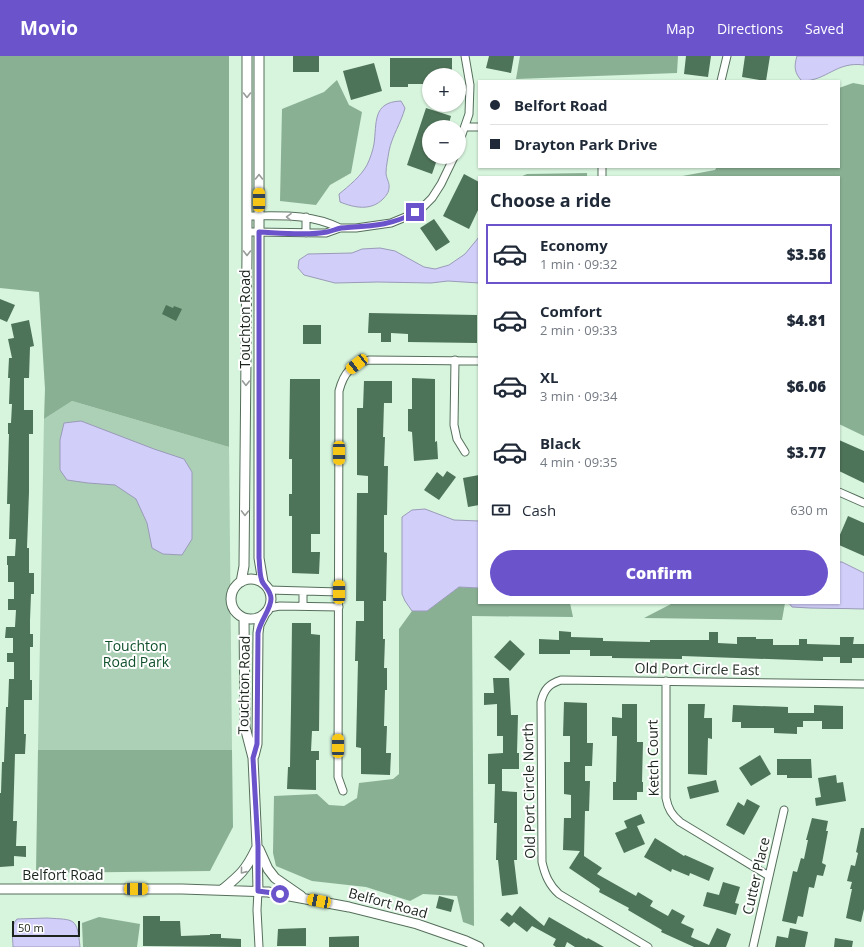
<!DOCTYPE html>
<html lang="en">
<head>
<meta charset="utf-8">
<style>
	body { margin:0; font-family:"Open Sans",sans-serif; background:#f2f2f3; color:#1f2937; height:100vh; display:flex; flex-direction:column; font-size:15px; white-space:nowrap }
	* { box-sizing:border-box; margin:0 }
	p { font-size:13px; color:#747a83 }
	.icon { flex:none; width:22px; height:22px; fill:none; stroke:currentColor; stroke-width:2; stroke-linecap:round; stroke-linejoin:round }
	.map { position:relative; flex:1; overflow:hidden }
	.side { position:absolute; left:478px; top:120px; width:362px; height:428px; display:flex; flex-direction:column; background:#fff; border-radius:0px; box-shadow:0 1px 3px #0004 }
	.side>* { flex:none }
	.top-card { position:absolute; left:478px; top:24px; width:362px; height:88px; border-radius:0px; box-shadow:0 1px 3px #0004; display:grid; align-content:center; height:88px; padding:0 12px; background:#fff }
	.buttons { position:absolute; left:422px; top:12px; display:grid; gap:8px }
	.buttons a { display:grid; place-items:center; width:44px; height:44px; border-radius:50%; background:#fff; box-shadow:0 1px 3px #0004; font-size:20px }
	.scale { position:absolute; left:12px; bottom:10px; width:68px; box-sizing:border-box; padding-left:4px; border:2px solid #1b251d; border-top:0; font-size:11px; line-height:14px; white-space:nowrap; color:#1b251d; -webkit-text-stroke:3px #fff; paint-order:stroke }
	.end { position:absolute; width:18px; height:18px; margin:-9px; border:5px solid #6b53cc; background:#fff; box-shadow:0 0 0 2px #fff }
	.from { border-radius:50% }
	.car { position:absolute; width:12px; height:24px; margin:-12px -6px; border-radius:5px; box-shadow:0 0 3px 1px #0007; background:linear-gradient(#f5c518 24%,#345 0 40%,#f5c518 0 76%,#345 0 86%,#f5c518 0) }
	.top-card b { display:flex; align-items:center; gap:14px; height:38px; font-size:15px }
	.top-card b+b { border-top:1px solid #e0e1e3 }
	.top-card i { width:10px; height:10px; background:#1f2937 }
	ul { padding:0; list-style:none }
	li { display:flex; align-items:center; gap:12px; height:60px; margin:0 8px 6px; padding:0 4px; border:2px solid transparent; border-radius:0px }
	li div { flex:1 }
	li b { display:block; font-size:15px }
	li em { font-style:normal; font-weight:800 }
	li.current { border-color:#6b53cc }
	li>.icon { width:36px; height:36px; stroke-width:1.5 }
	h2 { padding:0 12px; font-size:18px; line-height:48px }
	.pay { display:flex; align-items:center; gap:10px; height:44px; padding:0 12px; font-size:15px }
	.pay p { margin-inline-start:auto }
	.action { display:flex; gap:8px; margin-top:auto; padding:8px 12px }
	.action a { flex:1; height:46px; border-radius:24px; background:#6b53cc; color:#fff; font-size:16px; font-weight:800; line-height:46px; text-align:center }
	header { display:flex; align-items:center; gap:24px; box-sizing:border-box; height:56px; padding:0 20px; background:#6b53cc; color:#fff }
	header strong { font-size:19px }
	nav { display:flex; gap:22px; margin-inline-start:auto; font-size:14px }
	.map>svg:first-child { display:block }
</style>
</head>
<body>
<header>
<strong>Movio</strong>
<nav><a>Map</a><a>Directions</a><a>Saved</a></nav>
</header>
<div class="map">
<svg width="864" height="891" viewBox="0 0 864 891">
	<rect width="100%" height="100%" fill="#d7f4dd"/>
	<!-- green -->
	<path fill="#acd0b5" d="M72,345l157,46 3,303h-194l6,-331z"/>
	<!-- forest -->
	<path fill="#89b093" d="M0,0h229v391l-157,-46 -28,18 1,-30 -6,-97 -39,-4z
		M520,0h158l-1,17 -161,6z
		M337,24l12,25 13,7 -11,61 -21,12 -14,20 -36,-4 2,-92 42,-17z
		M853,27l11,2v351l-25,-12v-247h-162l38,-7 2,-3h122v-79z
		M587,117v4h-67l7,-3z
		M459,531l20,1v15h91l3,14 -101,-1 2,310 -11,-4 -6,-26 -34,-2 -13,7 -44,-14 -54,-6 -36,-15 -3,-13 1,-57 43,-2 12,11 15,1 13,-8 2,-15 34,-4 6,-5v-145l13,-18h15z
		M673,547h112l-3,17 -138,-2z
		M38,694h194l1,77 -23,44 -174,2z
		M99,861l41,7 -3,23h-54l-1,-24z"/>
	<!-- water -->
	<path fill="#d1cefa" stroke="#9a9bb8" d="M797,0h67v9c-28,-4 -37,16 -62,16 -8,-8 -8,-15 -5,-25z
		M401,45l4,7c-4,15 -13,28 -16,43 -1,7 -3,15 -3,22 0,5 4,10 3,15 0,4 -3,8 -6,11 -12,12 -28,9 -43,3l-1,-8c10,-8 22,-18 28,-29 3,-6 6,-15 7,-21 3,-21 -2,-42 27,-43z
		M479,181v46l-31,-2 -17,2 -53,-1 -43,1 -31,-8 -6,-7 1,-8 9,-6 44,-1 10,-4 18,-1 15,3 29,16 11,2 14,-4 16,-11z
		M81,365l73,28 30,10 8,13v67l-10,16 -19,-1 -11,-6 -5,-25 -11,-24 -21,-14 -27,-2 -21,-3 -7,-10v-30l4,-17z
		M425,453l29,11 25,1v67l-20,-1 -32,24h-15l-7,-10 -3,-7v-77l10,-7z
		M839,506h3l22,11v36c-24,-1 -48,0 -72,-2l-3,-4h50z
		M47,862c28,2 30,-1 33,29h-67c0,-9 -3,-21 4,-28z"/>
	<!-- building -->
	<path fill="#4d7358" d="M293,0h26v16h-26z
		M489,0h25l-3,17 -25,-5z
		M686,0h25l-3,21 -24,-3z
		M745,0h25l-4,25 -24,-4z
		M390,2h62v17h-23v9h-21v3h-18z
		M374,7l8,28 -31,9 -8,-29z
		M426,52l25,8 -3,11h-19v30h9l-6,17 -25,-9z
		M464,118l15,8v26l-10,21 -26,-13z
		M434,163l16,23 -14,9 -16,-23z
		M0,243l15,6 -8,17 -7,-3z
		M166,249l7,3 1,-2 8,3 -6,12 -14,-7z
		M369,257l108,2v28l-69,-1v-8l-17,-1v9h-10v-9h-13z
		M29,264l5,26 -4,1 -1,31h-5v32h9v24h-4v58l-2,56h2v25h5v21h-3l-1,26v14h3v13h-3v33h2v20h-8v34h2l-1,20h-10l-2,67h4l-1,25h10v11l-12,-1v10l-14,1v-74h1l1,-31h2l2,-55h2l1,-28h5v-17h-7v-9h6v-15h-8l1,-11h9l1,-17h-8v-11h6v-17h-6v-17h-1v-9h8l1,-17h-7l1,-35h-3l2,-70h-1v-11h3l1,-19h-3l1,-26h-2l1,-20h3l-4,-19 6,-1 -3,-14z
		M303,269h18v19h-18z
		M412,322l23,1v63l2,-1 1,18 -24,2 -2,-29 -4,-1v-22h4z
		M290,323h30v155h-9v18h9l-1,22 -27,-1v-57h-3v-22h3v-35h-3z
		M364,325h28v22h-8l-1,34h2l-1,29h4l-1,49h-3v37l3,1 -1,48h-3v38h2l-1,29h3v22h-2l-1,36h3l-1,27h5l-1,22 -29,-1v-26l-5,-1 2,-86h-3l1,-40h8v-20h-8l1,-108h11v-17l-11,-1v-67h6z
		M839,384l25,11v32l-25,-12z
		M447,415l9,6 -17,23 -15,-10 13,-18 6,5z
		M479,419v30l-11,2 -5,-29z
		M848,460l16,7v33l-25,-11v-8z
		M292,567h19v11l9,1 -1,96h-7l-1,20h8v9h-3v30l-29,-1 1,-22h2l1,-59z
		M559,575l12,1v5l32,1v3l47,1v-2h59v-8h9v11l19,1v-7h19v2h17v6h26v-6h8v5l33,1v-8h14l-1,7h11v14h-12v5h-12v-6h-17v4l-141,-5v3l-70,-1v-2h-22v-6h-20v4h-31v-15l20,1z
		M510,584l15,14 -15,17 -16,-14z
		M493,622h16l2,37h7l-1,38h2v16h-17v22l15,1v68h-3l4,34 -16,2 -4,-36h-2l1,-37h-3l1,-39h-7v-30l15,-1v-17h-6v-32l-13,1v-12h10z
		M564,646l23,1v40h6l-1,23h-7v15h5l-1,30h-4l-1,45 18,12 -5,6 39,22 2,-4 15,9 -3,5 18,10 4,-7 13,7 -4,7 13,6 -3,8 18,8 8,-17 14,6 -5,13h-32l-33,-15 1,-2 -34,-20 1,-2 -30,-16 1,-3 -31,-21 11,-17 -17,-1 1,-32h7v-23l-7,-1v-32h6v-26h-7z
		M622,648h15v38h6l-1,40h1v10h-6v8h-24v-18h3l1,-46h-5v-19l10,1z
		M688,648h17l-1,14h8v21l-4,-1 -1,37 -19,-1z
		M733,649l55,2v6h26v-8l29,1v23h-21v-8h-19v6h-6v7l-23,-1v-5h-33v-6h-9z
		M760,699l11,19 -20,12 -12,-18z
		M777,703h34l1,19h-25v-3h-10z
		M836,719l1,8 6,-1 3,19 -30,5 -1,-8 6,-1 -3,-19z
		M716,724l3,12 -29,7 -3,-12z
		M747,743l13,7 -16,29 -18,-10 12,-23 6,4z
		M641,758l4,9 -8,3 8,18 -21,9 -9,-20 12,-5 -3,-7z
		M812,762l16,3 -2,10h2l-6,32 4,2 -3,11 -6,-1 -3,13 -5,-1 -6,30 -5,-1 -2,8 -14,-3 11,-50 4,1 4,-14 3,1 4,-19h-2z
		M861,772h3v81l-3,13 -15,-4 6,-29h-2l2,-7 -5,-1 4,-16 4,1 3,-13 -2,-1z
		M655,782l29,18 1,-1 29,13 -5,13 -19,-8 -1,3 -17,-7 -1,3 -27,-15z
		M723,826l17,5 -5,16 4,1 -3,11 -33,-9 4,-14 12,3z
		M439,840l15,4 -3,12 -15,-4z
		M520,850l24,20 5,-9 38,22 1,-1 16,9h-29l-8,-5 -2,5h-9l-3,-2 3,-6 -24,-13 -5,6 -13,-10 -5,5 -9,-7 7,-8 5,4z
		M143,860h17v5h20l1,15 29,-1v-1h11v4h1l19,1v8l-98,-1z
		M306,872v18h-29l1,-17z
		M790,872l18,4 -3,15h-30l2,-11 11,2z
		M359,880v11h-30v-10z
		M835,882l18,3 -1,6h-18z"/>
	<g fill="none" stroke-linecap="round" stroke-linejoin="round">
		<!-- minor casing -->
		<g stroke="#556f5b" stroke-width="9">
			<path id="minor" d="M721,25l6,-25
				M465,71h14
				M459,87l10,-29 1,-29 -5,-29
				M602,121v-10
				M247,160c33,0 62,-3 93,12
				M306,161v16
				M247,176l79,1 14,-5h16l35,-5 17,-7 14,-8 10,-10 9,-14 13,-27
				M455,304l-1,65 3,14 8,13
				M839,436l25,11
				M269,534l70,2
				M303,550v-15
				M269,552l11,-2 59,1
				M666,625v117c2,11 6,17 14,24l89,54
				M343,735l-5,-14 1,-386c5,-19 12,-26 30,-31l110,1
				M258,835l-1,19 2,37
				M648,891l-89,-53c-10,-9 -14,-19 -17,-32l-1,-160c3,-13 8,-18 20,-22l303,4
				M753,891l31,-137"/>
		</g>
		<!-- tertiary casing -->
		<g stroke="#556f5b" stroke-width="11">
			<path id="tertiary" d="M259,0v502l4,24
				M231 543a20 20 0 1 1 40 0a20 20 0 1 1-40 0Z
				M241,526l3,-16 3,-313v-197
				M244,562l1,109 8,31 4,88 1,45
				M254,700l3,-12 1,-111 1,-8 6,-12
				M259,793l9,20 7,9 26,18
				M0,833h182l86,3 81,15 68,17 49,17 13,6
				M222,834c18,-15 24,-20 34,-41"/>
		</g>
		<!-- minor -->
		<use href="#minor" stroke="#fff" stroke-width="7"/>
		<!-- tertiary -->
		<use href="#tertiary" stroke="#fff" stroke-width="9"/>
	</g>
	<!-- one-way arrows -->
	<defs><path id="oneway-chevron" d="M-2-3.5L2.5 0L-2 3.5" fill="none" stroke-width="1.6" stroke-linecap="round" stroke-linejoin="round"/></defs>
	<g stroke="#989d99">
		<use href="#oneway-chevron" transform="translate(247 39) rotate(90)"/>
		<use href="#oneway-chevron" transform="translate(259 121) rotate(-90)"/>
		<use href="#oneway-chevron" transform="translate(289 161) rotate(-179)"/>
		<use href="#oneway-chevron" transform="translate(247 197) rotate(90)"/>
		<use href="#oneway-chevron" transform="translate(246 327) rotate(91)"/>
		<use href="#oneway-chevron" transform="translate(245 457) rotate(91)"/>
		<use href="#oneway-chevron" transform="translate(243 815) rotate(129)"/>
	</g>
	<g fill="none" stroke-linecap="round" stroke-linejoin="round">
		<!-- route -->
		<path stroke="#6b53cc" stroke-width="5" d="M280,838l-22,-3v-45l-5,-88 4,-14 1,-111c2,-12 13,-24 13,-34 0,-8 -5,-11 -8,-16 -4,-6 -3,-18 -4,-25v-326c21,1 48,4 68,0 5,-1 9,-3 14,-4 26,-2 52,-2 74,-16"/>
	</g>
	<g text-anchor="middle" stroke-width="4" stroke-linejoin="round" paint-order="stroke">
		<!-- street labels -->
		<g font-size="14" fill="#1b251d" stroke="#fff">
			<text transform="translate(245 263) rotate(-90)" y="5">Touchton Road</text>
			<text transform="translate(697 613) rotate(1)" y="5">Old Port Circle East</text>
			<text transform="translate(244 629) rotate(-89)" y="5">Touchton Road</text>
			<text transform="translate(653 702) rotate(-91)" y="5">Ketch Court</text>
			<text transform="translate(529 735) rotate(-91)" y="5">Old Port Circle North</text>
			<text x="63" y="824">Belfort Road</text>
			<text transform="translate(756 820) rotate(-77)" y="5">Cutter Place</text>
			<text transform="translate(388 847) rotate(15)" y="5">Belfort Road</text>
		</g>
		<!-- park labels -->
		<g font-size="14" fill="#0f502a" stroke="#fff">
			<text x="136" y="595">Touchton<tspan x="136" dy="16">Road Park</tspan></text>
		</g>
	</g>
</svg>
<div class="buttons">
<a>+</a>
<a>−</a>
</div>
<div class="scale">50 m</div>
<i class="end from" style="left:280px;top:838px"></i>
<i class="end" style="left:415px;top:156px"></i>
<i class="car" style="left:259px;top:144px;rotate:0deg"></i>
<i class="car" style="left:357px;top:308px;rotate:232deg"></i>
<i class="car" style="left:339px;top:397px;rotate:180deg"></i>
<i class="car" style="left:339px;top:536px;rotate:0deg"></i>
<i class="car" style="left:338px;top:690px;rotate:0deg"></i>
<i class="car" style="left:136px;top:833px;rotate:90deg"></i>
<i class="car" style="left:319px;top:845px;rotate:281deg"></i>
<div class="top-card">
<b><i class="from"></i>Belfort Road</b>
<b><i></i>Drayton Park Drive</b>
</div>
<section class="side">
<h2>Choose a ride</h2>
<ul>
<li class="current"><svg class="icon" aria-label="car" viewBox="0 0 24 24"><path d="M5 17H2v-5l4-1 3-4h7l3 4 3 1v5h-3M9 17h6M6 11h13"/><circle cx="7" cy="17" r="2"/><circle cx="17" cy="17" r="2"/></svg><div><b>Economy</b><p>1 min · 09:32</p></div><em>$3.56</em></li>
<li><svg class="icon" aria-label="car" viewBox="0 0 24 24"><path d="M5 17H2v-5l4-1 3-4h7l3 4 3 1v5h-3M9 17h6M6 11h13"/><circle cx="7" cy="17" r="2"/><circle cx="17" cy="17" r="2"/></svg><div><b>Comfort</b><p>2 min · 09:33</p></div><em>$4.81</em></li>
<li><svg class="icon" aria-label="car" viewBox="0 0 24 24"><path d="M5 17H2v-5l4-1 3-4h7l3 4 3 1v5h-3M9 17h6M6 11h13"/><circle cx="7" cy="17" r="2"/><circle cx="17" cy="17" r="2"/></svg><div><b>XL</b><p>3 min · 09:34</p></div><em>$6.06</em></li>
<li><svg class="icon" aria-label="car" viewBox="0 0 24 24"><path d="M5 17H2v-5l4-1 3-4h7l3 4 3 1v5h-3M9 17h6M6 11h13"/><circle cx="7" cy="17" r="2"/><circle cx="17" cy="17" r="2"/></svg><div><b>Black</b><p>4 min · 09:35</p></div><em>$3.77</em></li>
</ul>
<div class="pay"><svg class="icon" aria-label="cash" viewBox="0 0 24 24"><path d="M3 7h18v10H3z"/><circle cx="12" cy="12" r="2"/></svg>Cash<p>630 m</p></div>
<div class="action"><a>Confirm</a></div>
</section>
</div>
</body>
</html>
